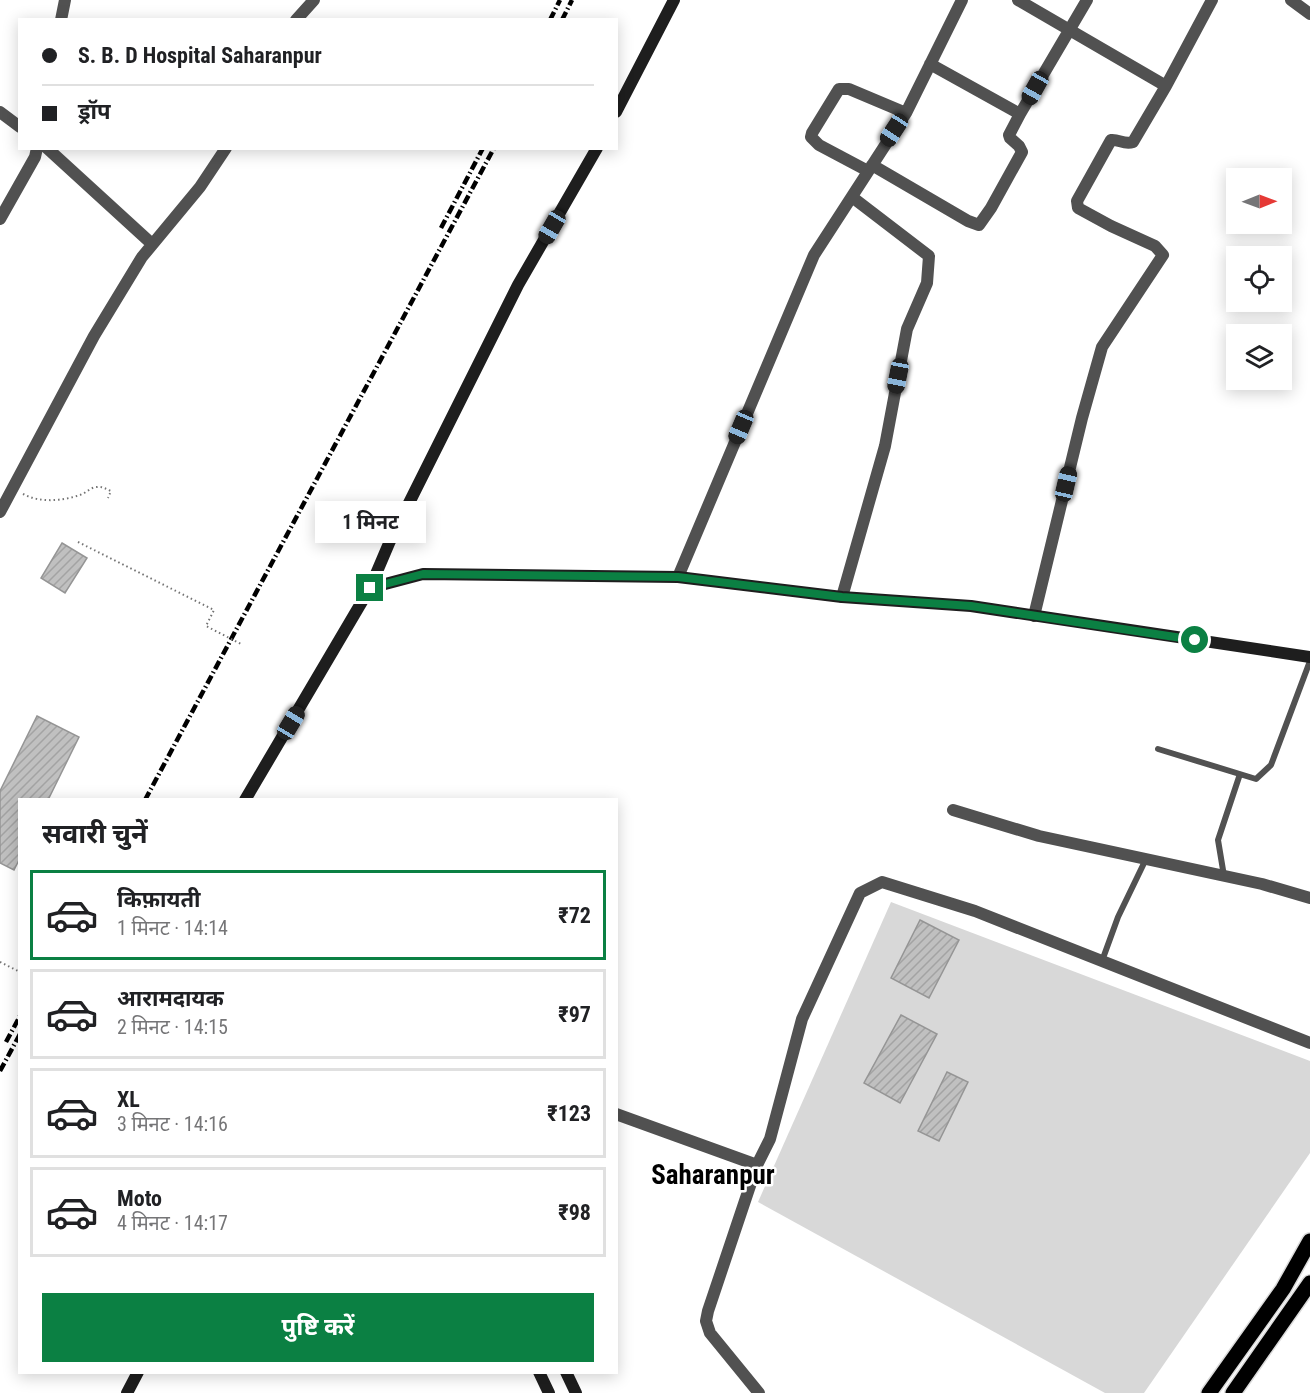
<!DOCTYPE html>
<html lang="hi">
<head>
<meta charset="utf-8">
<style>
	body { margin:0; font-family:"Roboto Condensed","Noto Sans Devanagari",sans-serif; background:#f2f2f2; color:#202124; height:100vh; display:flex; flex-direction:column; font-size:22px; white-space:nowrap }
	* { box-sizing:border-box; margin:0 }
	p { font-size:20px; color:#757577 }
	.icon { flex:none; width:33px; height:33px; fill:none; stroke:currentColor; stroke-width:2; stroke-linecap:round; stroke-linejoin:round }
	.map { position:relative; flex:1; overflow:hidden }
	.details { position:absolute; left:18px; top:798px; width:600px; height:576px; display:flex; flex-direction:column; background:#fff; border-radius:0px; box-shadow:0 3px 15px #0003 }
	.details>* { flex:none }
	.hud { position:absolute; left:18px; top:18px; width:600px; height:132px; border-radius:0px; box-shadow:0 3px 15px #0003; display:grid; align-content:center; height:132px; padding:0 24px; background:#fff }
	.needle { width:39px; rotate:89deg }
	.tools { position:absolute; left:1226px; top:168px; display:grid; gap:12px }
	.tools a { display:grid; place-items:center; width:66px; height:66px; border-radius:0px; background:#fff; box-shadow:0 3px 15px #0003; font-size:30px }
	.end { position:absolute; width:27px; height:27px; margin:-14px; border:8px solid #0b8043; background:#fff; box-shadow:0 0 0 3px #fff }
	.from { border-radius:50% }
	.bubble { position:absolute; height:42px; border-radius:0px; background:#fff; box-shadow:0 3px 15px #0003; font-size:20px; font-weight:700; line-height:42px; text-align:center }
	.car { position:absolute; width:18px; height:36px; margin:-18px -9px; border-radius:8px; box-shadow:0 0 4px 2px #0007; background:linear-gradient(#222 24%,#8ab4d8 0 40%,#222 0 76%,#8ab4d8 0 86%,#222 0) }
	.hud b { display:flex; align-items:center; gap:21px; height:57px; font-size:22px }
	.hud b+b { border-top:2px solid #e0e0e0 }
	.hud i { width:15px; height:15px; background:#202124 }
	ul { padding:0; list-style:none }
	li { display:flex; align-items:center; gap:18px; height:90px; margin:0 12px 9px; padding:0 12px; border:3px solid #e0e0e0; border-radius:0px }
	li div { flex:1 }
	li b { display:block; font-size:22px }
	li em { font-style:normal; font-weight:700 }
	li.current { border-color:#0b8043 }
	li>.icon { width:54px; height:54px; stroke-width:1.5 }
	h2 { padding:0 24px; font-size:27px; line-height:72px }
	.action { display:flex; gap:12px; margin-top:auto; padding:12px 24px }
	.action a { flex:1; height:69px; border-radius:0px; background:#0b8043; color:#fff; font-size:24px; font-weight:700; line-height:69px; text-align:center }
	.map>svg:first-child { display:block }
</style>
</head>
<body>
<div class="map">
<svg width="1310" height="1393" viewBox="0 0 1310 1393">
	<defs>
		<pattern id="building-hatch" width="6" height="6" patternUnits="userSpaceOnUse" patternTransform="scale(1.5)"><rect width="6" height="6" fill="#c0c0c0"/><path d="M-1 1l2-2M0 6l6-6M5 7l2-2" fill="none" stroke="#a3a3a3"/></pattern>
	</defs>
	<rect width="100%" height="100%" fill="#fff"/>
	<!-- green -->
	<path fill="#d8d8d8" d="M891,902l419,159v92l-166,240h-39l-347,-191z"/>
	<!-- building -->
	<path fill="url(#building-hatch)" stroke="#959595" stroke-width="1.5" d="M62,543l25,15 -22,35 -24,-15z
		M37,716l42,21 -31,63h-28v58l-6,12 -14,-7v-72z
		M920,920l39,20 -30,58 -38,-20z
		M901,1015l36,19 -37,69 -36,-20z
		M947,1072l21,10 -29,59 -21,-10z"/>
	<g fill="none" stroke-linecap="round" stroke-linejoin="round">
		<!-- primary casing -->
		<g stroke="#dbdbdb" stroke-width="18">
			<path id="primary" d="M1209,1393l74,-104 27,-48
				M1233,1393l77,-110"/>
		</g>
		<!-- path -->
		<path stroke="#737373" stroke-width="2" stroke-dasharray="1.5 3" stroke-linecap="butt" d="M23,494c17,9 39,7 57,1 6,-2 11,-8 17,-8 5,-1 9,2 14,4l-3,7
			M0,962l20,10"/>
		<!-- lane -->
		<path stroke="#515151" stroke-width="6" d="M1158,749l98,30 15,-14 39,-104
			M1224,876l-6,-36 22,-66
			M1102,961l16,-44 28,-58"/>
		<!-- street -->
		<path stroke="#515151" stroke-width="12" d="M1018,0l148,86 46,-86
			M1291,0l19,14
			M61,20l4,-20
			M296,20l18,-20
			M930,64l90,50 67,-114
			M0,112l20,15
			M47,148l105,96
			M872,165l96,56 11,4 12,-17 31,-56 -3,-6 -9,-8 -1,-3 11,-21
			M868,171l-49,-26 -8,-8 1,-4 27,-44h10l57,24
			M0,219l35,-62 2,-9
			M0,512l94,-176 48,-79 58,-70 26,-39
			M678,577l136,-322 92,-142 56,-113
			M842,597l43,-151 22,-117 20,-46 2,-27 -77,-59
			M1034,616l48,-198 20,-71 61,-92 -8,-9 -44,-20 -33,-18 -1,-7 34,-61c8,-1 13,5 22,2l33,-56
			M953,810l86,26 223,48 48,14
			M616,1114l141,51 13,-26 32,-120 58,-126 22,-11 93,29 335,132
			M757,1165l-49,146 -2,10 4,12 49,60"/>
		<!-- secondary -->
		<path stroke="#1e1e1e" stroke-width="12" d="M616,112l58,-112
			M370,588l20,-47 128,-256 79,-137
			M245,800l125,-212 53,-14 255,3 164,20 129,9 339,51
			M539,1372l10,21
			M566,1372l10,21
			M127,1393l11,-21"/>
		<!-- primary -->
		<use href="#primary" stroke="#000" stroke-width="15"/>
		<!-- rail -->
		<path stroke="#000" stroke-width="4.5" stroke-dasharray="9 3 1.5 3" stroke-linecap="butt" d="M550,20l10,-20
			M562,20l10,-20
			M441,228l42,-80
			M145,800l349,-652
			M6,1042l14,-26
			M0,1071l20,-37"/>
		<!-- path-bridge -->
		<path stroke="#737373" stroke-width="2" stroke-dasharray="1.5 3" stroke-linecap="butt" d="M78,542l136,68 -8,16 35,18"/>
	</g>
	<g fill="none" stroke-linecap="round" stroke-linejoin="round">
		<!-- route -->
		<path stroke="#0b8043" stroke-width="8" d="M370,588l53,-14 255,3 164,20 129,9 224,34"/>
	</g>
	<g text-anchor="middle" stroke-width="5" stroke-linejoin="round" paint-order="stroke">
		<!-- town labels -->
		<g font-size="27" font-weight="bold" fill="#000" stroke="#fff">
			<text x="713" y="1184">Saharanpur</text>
		</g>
	</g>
</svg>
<div class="tools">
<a><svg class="needle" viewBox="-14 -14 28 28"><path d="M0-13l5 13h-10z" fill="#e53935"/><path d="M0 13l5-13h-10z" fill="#757577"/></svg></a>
<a><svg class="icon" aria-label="locate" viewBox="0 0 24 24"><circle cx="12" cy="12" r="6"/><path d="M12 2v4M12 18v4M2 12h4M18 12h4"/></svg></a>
<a><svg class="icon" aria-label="layers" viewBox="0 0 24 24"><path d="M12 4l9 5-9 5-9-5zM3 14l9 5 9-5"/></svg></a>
</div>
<i class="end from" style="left:1195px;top:640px"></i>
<i class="end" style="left:370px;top:588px"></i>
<div class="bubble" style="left:315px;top:501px;width:111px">1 मिनट</div>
<i class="car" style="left:1035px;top:88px;rotate:209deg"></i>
<i class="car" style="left:894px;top:130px;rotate:213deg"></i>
<i class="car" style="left:552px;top:227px;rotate:210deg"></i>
<i class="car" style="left:898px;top:376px;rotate:191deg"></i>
<i class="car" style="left:741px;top:427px;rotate:203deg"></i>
<i class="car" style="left:1066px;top:484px;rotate:13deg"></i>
<i class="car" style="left:291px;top:723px;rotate:31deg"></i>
<div class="hud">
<b><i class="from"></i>S. B. D Hospital Saharanpur</b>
<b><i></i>ड्रॉप</b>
</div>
<section class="details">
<h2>सवारी चुनें</h2>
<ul>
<li class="current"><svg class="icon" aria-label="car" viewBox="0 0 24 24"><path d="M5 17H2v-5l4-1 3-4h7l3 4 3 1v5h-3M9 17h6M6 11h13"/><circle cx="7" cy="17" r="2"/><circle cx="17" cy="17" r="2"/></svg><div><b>किफ़ायती</b><p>1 मिनट · 14:14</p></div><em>₹72</em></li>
<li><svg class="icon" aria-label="car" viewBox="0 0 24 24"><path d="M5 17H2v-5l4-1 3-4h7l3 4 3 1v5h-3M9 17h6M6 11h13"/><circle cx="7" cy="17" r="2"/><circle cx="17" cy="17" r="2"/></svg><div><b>आरामदायक</b><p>2 मिनट · 14:15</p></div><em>₹97</em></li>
<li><svg class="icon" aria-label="car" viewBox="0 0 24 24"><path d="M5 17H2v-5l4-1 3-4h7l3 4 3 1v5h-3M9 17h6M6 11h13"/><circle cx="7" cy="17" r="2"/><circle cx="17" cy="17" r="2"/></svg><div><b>XL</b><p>3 मिनट · 14:16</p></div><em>₹123</em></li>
<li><svg class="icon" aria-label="car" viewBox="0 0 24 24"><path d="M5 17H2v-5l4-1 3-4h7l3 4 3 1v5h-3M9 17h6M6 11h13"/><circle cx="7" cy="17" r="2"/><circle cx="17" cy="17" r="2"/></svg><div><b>Moto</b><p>4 मिनट · 14:17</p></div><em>₹98</em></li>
</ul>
<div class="action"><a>पुष्टि करें</a></div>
</section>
</div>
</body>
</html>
